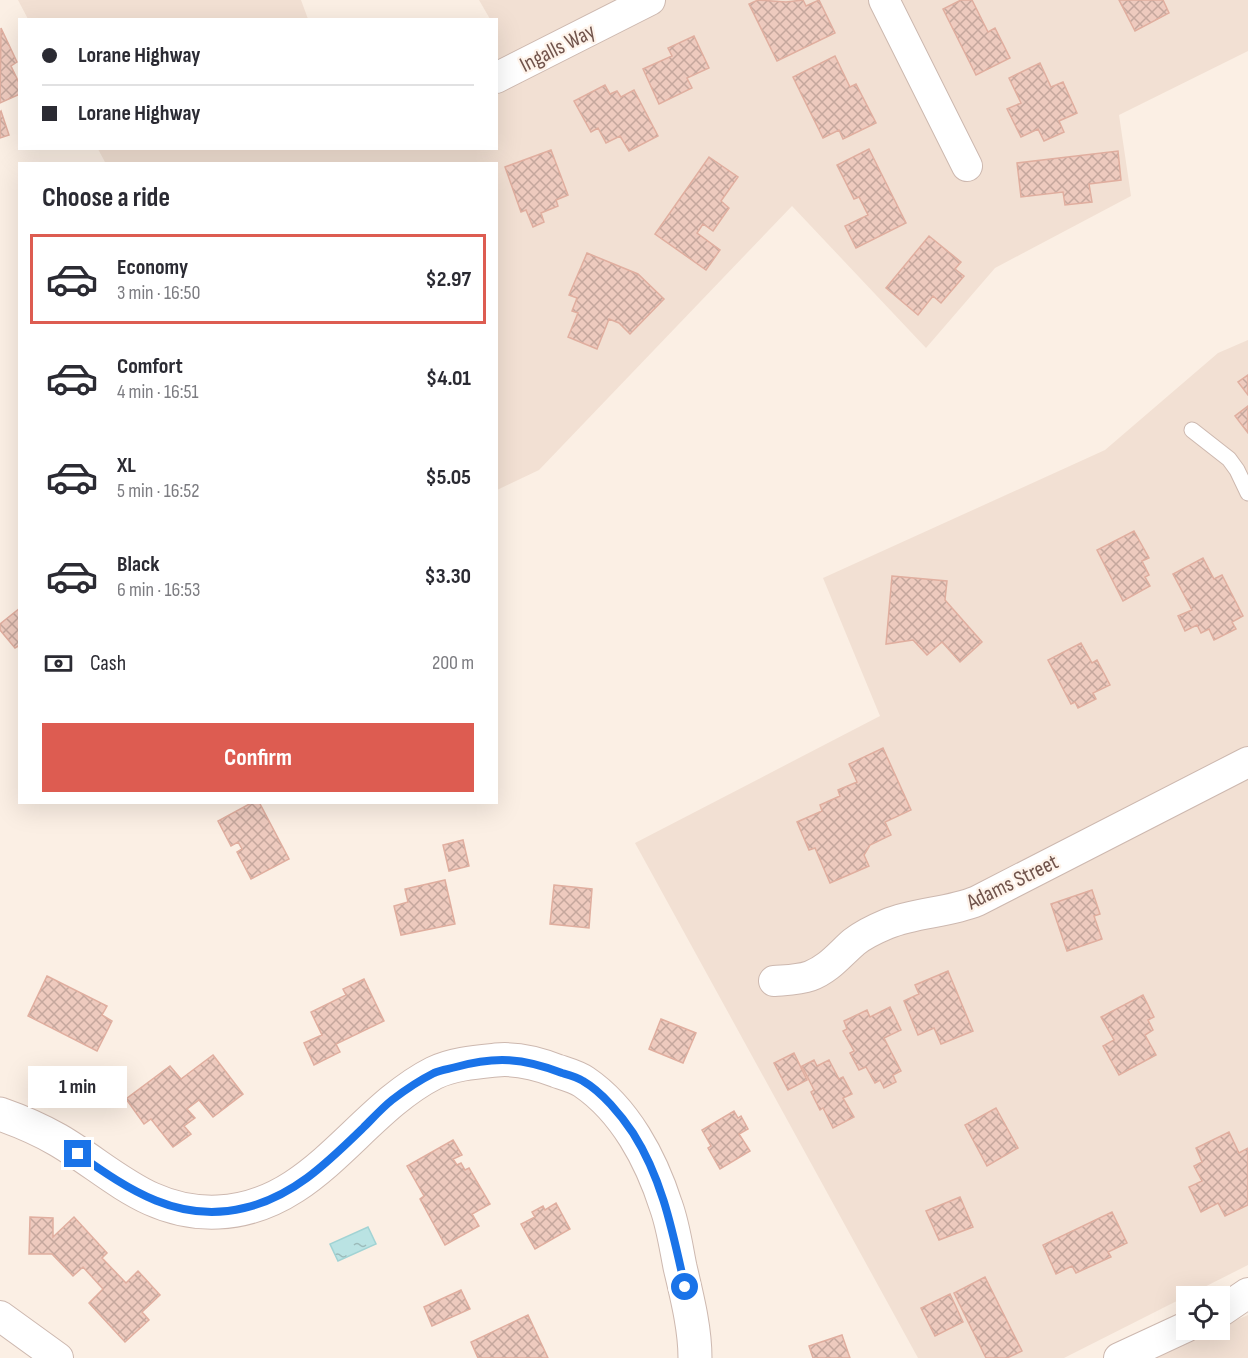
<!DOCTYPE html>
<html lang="en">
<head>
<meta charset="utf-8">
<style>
	body { margin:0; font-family:"Sofia Sans Condensed",sans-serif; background:#f2f2f3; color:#2b2b33; height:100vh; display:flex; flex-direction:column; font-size:22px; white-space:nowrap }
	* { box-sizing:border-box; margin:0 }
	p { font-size:20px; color:#7c7c81 }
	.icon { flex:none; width:33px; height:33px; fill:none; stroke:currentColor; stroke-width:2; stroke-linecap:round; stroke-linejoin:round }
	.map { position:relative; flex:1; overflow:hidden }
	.drawer { position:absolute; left:18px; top:162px; width:480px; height:642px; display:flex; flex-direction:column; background:#fff; border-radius:0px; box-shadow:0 6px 24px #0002 }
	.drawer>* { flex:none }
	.top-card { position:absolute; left:18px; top:18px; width:480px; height:132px; border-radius:0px; box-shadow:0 6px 24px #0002; display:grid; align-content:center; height:132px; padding:0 24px; background:#fff }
	.controls { position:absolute; left:1176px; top:1286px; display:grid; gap:12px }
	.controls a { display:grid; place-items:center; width:54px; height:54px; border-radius:0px; background:#fff; box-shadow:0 6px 24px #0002; font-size:30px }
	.end { position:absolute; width:27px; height:27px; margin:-14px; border:8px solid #1a73e8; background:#fff; box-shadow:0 0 0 3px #fff }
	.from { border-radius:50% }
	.bubble { position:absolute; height:42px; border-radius:0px; background:#fff; box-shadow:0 6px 24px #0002; font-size:20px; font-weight:700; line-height:42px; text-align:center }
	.top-card b { display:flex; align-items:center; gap:21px; height:57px; font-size:22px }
	.top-card b+b { border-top:2px solid #e1e1e2 }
	.top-card i { width:15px; height:15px; background:#2b2b33 }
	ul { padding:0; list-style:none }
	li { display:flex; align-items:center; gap:18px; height:90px; margin:0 12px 9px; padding:0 12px; border:3px solid transparent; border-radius:0px }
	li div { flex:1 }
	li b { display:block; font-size:22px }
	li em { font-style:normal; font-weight:700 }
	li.on { border-color:#dd5c51 }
	li>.icon { width:54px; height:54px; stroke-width:1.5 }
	h2 { padding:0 24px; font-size:27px; line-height:72px }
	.pay { display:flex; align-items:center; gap:15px; height:66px; padding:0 24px; font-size:22px }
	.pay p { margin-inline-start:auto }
	.button { display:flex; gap:12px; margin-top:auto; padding:12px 24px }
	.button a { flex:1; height:69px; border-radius:0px; background:#dd5c51; color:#fff; font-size:24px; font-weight:700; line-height:69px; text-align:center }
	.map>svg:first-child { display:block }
</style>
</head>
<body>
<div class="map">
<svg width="1248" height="1358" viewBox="0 0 1248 1358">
	<defs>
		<pattern id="water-ripples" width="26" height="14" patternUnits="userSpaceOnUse" patternTransform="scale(1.5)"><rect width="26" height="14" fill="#bae3e3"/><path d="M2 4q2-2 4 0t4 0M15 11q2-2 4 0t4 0" fill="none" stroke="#9cbbba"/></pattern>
		<pattern id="building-cross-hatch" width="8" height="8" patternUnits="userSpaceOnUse" patternTransform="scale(1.5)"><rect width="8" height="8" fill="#eecabe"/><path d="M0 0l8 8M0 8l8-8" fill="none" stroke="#c5a79d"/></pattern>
	</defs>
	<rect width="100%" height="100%" fill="#fbefe4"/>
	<!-- residential -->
	<path fill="#f2e0d3" d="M18,0h283l7,19h-280z
		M479,0h769v51l-129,64 12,81 -136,72 -69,80 -134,-142 -253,264 -42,20 -1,-326h-390l-8,-15 398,-1v-128l-6,-1z
		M1248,340v925l-184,93h-146l-283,-515 245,-127 -57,-138 282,-128 113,-97z
		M1248,1315v43h-101l68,-29h5v-2z"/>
	<!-- water -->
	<path fill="url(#water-ripples)" stroke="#a1d3d4" stroke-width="1.5" d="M368,1227l8,17 -38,17 -8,-17z"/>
	<!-- building -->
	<path fill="url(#building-cross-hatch)" stroke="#e0ae9f" stroke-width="1.5" d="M758,0l28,2 17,-2 3,6 13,-6 16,33 -58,28 -28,-57z
		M961,0h11l16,32 7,-4 15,30 -34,17 -33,-66z
		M1119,0h44l6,13 -34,18z
		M1,28l16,34 -6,4 9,19v9l-20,9z
		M694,36l15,32 -22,10 5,10 -33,16 -16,-35 29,-13 -4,-8z
		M835,56l15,31 6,-3 20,39 -33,16 -4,-9 -16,8 -30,-61z
		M1040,63l11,24 12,-5 14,31 -18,8 5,11 -20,9 -6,-12 -17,8 -14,-28 14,-6 -12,-25z
		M605,85l5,9 7,-3 4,6 13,-7 24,46 -29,15 -9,-15 -14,7 -8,-15 -7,4 -17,-31z
		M1,111l8,24 -9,3v-26z
		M869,149l37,74 -50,25 -11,-22 23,-11 -9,-18 -5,2 -17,-34z
		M551,150l17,45 -12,5 2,6 -17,7 3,9 -11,5 -7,-17 -5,2 -16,-45z
		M1118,151l3,29 -32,4 3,18 -27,3 -2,-13 -42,5 -4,-34z
		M709,157l29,20 -17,24 8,7 -16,23 -10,-7 -6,9 23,17 -14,20 -51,-36z
		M929,236l32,26 -6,7 9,7 -23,27 -8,-7 -15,19 -32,-27z
		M587,253l51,21 26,25 -34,35 -11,-11 -10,-4 -12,30 -29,-12 10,-24 -6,-2 5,-13 -8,-3z
		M1248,375v20l-10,-13z
		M1248,406v27l-13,-17z
		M1134,531l15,27 -7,3 7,14 -4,2 5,9 -27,15 -26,-51z
		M1203,558l11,21 8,-4 21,41 -11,6 4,7 -22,11 -5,-11 -8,4 -4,-8 -12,6 -7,-15 14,-6 -19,-36z
		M892,576l55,5 -2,19 37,42 -22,20 -18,-20 -15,13 -14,-15 -27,4z
		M20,608v37l-5,3 -15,-18v-6z
		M1081,643l11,20 5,-3 13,25 -17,8 3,6 -18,9 -3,-6 -4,2 -23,-44z
		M883,748l28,62 -26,12 6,13 -21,10 -6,10 5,11 -39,17 -15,-35 -6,2 -12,-28 25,-11 -2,-6 20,-9 -2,-6 19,-8 -8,-18z
		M253,802h6l30,57 -38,20 -14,-27 5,-3 -4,-7 -7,4 -13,-25z
		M463,840l6,26 -20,5 -6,-26z
		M445,880l10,44 -54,11 -7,-29 14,-4 -3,-13z
		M554,885l38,4 -3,39 -39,-4z
		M1092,890l8,24 -6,2 8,23 -35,12 -16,-47z
		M948,971l25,60 -32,13 -7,-16 -16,7 -14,-34 15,-7 -4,-9z
		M47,976l60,30 -5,9 10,6 -15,30 -69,-35z
		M364,979l20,42 -48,23 4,8 -26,13 -10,-22 18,-8 -11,-23 35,-17 -3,-6z
		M1143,995l11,22 -6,3 5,10 -8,5 11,20 -37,20 -16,-29 11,-6 -13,-23z
		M890,1007l11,23 -17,8 17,33 -8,4 3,7 -12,6 -4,-8 -5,3 -9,-16 -7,3 -9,-17 4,-2 -11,-20 4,-2 -3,-8 23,-11 3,7z
		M661,1019l35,14 -13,30 -34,-14z
		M794,1053l13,27 -19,10 -14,-27z
		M213,1055l30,39 -30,23 -14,-17 -12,9 8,9 -11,8 7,8 -18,13 -22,-28 -7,5 -18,-25 44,-33 11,13z
		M814,1060l3,6 12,-6 10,19 4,-2 9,17 -9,4 11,19 -21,11 -10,-20 -3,2 -9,-18 3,-2 -12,-24z
		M996,1108l22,40 -31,18 -22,-41z
		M734,1111l4,7 3,-2 7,13 -9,5 11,17 -30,18 -12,-21 3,-2 -9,-16z
		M1229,1132l10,21 9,-5v57l-23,11 -7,-13 -17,9 -12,-25 13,-6 -8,-15 8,-4 -6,-14z
		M453,1140l9,15 -9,4 4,6 4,-2 4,7 4,-2 21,36 -18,10 7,12 -34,19 -25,-46 4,-3 -17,-30z
		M960,1197l13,30 -34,13 -13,-29z
		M556,1203l14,26 -35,20 -14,-25 14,-7 -3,-5 11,-6 2,4z
		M1112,1212l15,31 -19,9 3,5 -35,16 -4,-7 -16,8 -13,-29z
		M30,1217l23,1v19l21,-20 33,36 -5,5 24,25 12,-12 22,24 -18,17 7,8 -24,22 -36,-39 14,-14 -20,-22 -10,9 -21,-22h-23z
		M985,1277l37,74 -15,7h-21l-32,-65z
		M461,1290l9,19 -38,17 -8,-19z
		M950,1294l13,28 -28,14 -14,-28z
		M528,1315l20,43h-70l-7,-16z
		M842,1335l8,23h-37l-4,-12z"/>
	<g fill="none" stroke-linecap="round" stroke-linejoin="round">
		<!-- service casing -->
		<g stroke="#cdb8af" stroke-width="17">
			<path id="service" d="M1192,430l37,29 8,11 11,23"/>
		</g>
		<!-- minor casing -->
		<g stroke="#cdb8af" stroke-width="32">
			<path id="minor" d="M884,0l83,166
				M496,78l154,-78
				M774,981c12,-1 25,-1 36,-5 19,-7 30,-22 44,-34 10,-8 21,-13 33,-18 29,-12 61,-11 90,-23l271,-139
				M1220,1312l28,-19
				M0,1316l58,42
				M1119,1358l67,-31"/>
		</g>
		<!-- tertiary casing -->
		<g stroke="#cdb8af" stroke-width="35">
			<path id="tertiary" d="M0,1114c20,7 39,15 58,26 53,31 91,75 160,72 96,-4 139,-100 216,-139 18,-9 42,-11 62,-13 22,-2 41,3 61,11 9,3 20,6 27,11 41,28 67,77 82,124 7,19 10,41 14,61 7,30 15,61 15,91"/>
		</g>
		<!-- service -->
		<use href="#service" stroke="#fff" stroke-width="15"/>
		<!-- minor -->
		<use href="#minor" stroke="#fff" stroke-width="30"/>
		<!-- tertiary -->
		<use href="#tertiary" stroke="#fff" stroke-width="33"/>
	</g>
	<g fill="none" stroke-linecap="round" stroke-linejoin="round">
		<!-- route -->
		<path stroke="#1a73e8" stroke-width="8" d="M78,1154c51,36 101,70 166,54 49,-11 84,-46 119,-80 9,-9 19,-20 29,-28 13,-10 28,-20 42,-27 7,-3 15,-4 22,-6 40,-11 67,-9 106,6 7,2 15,4 21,8 19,11 38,34 50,52 30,47 40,101 52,154"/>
	</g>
	<g text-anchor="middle" stroke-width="4.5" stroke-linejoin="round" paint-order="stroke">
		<!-- street labels -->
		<g font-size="22" fill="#71544c" stroke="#fef3ea">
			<text transform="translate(557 47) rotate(-27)" y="8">Ingalls Way</text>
			<text transform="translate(1012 881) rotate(-26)" y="8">Adams Street</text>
		</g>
	</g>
</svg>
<div class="controls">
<a><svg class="icon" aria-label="locate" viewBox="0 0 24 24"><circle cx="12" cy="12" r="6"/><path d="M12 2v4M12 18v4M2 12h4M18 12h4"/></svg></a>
</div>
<i class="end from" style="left:685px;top:1287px"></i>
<i class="end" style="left:78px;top:1154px"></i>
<div class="bubble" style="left:28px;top:1066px;width:99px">1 min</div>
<div class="top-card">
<b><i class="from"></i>Lorane Highway</b>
<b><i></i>Lorane Highway</b>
</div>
<section class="drawer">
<h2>Choose a ride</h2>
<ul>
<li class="on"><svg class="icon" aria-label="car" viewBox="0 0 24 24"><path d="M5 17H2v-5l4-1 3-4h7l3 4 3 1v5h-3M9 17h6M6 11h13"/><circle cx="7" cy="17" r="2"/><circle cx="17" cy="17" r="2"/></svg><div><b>Economy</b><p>3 min · 16:50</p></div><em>$2.97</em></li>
<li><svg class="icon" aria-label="car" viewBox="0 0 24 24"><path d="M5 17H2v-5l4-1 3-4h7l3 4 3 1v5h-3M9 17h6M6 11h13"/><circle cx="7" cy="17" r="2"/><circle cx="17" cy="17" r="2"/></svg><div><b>Comfort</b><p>4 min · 16:51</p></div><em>$4.01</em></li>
<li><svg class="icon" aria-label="car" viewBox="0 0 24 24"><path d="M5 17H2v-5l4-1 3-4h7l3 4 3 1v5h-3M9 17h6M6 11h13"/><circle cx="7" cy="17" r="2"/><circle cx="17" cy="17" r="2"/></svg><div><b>XL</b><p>5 min · 16:52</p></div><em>$5.05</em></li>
<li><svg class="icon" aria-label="car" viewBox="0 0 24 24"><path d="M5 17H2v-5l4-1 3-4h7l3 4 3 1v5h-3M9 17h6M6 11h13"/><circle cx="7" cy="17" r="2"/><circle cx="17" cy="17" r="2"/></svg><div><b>Black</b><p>6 min · 16:53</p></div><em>$3.30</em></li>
</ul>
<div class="pay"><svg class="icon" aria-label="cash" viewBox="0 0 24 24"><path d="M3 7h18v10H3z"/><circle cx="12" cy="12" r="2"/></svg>Cash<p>200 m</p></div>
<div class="button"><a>Confirm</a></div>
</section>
</div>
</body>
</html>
